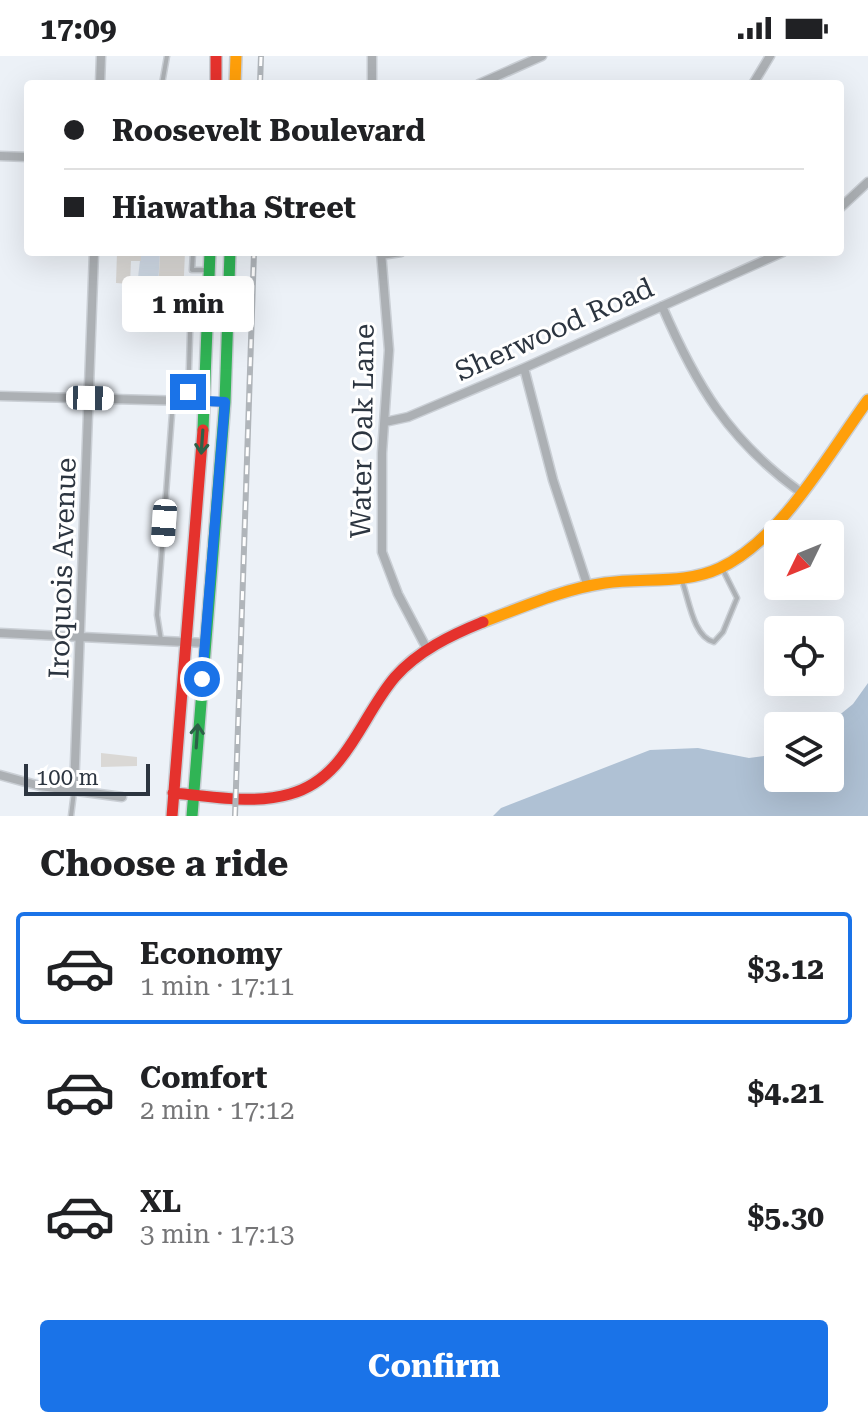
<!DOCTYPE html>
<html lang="en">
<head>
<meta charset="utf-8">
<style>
	body { margin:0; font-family:"Roboto Serif",serif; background:#f6f6f6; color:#202124; height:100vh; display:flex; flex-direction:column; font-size:30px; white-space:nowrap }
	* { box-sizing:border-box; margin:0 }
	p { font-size:26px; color:#757577 }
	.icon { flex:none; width:44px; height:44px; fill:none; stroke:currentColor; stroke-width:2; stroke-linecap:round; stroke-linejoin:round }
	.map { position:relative; height:760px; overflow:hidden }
	.details { display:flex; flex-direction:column; background:#fff; flex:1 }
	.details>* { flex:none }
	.guide { position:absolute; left:24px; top:24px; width:820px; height:176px; border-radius:8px; box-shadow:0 8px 32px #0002; display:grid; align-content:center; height:176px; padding:0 40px; background:#fff }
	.needle { width:52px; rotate:227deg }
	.fabs { position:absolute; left:764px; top:464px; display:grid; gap:16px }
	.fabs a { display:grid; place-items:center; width:80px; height:80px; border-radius:8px; background:#fff; box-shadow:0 8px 32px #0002; font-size:40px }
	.scale { position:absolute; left:24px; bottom:20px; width:126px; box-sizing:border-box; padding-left:8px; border:4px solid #2c3540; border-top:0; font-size:22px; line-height:28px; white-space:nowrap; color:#2c3540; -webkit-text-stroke:6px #fff; paint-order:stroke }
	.end { position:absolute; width:36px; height:36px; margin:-18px; border:10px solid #1a73e8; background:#fff; box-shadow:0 0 0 4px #fff }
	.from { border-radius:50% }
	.bubble { position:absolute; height:56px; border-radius:8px; background:#fff; box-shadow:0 8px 32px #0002; font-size:26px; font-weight:700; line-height:56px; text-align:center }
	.car { position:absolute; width:24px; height:48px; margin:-24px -12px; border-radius:10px; box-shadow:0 0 6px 2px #0007; background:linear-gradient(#fff 24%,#345 0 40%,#fff 0 76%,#345 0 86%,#fff 0) }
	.guide b { display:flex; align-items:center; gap:28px; height:76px; font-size:30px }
	.guide b+b { border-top:2px solid #e0e0e0 }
	.guide i { width:20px; height:20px; background:#202124 }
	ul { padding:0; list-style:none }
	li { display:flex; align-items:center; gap:24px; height:112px; margin:0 16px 12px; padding:0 24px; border:4px solid transparent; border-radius:8px }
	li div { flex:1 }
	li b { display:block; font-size:30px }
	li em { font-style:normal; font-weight:700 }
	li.current { border-color:#1a73e8 }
	li>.icon { width:72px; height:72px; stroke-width:1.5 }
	h2 { padding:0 40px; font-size:36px; line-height:96px }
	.primary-button { display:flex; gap:16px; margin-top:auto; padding:16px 40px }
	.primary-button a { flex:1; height:92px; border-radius:8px; background:#1a73e8; color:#fff; font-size:32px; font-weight:700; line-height:92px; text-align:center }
	.status { display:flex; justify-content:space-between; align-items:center; height:56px; padding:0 40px; background:#fff; direction:ltr }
	.status svg { height:22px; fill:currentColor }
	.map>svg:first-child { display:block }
</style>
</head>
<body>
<div class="status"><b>17:09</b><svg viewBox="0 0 49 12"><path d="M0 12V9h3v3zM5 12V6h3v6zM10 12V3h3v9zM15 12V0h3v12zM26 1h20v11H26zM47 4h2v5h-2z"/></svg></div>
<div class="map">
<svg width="868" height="760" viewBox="0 0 868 760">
	<rect width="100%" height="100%" fill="#ecf1f7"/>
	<!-- green -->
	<path fill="#d0dae6" d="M141,196h19l-2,35 -21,-1z"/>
	<!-- water -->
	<path fill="#afc1d4" d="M868,627v133h-375l8,-8 149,-58 48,-2 51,10 29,-4v24h52v-52h-4l27,-22z"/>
	<!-- building -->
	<path fill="#dad8d5" d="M117,196h24v9h-10l-1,23 -14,-1z
		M160,196h25l-2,46 -25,-1z
		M101,697l36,4v9l-36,1z"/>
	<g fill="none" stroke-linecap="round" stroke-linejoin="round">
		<!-- lane casing -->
		<g stroke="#cacfd5" stroke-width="7">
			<path id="lane" d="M162,28l5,-28
				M193,196l-1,18h16
				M188,344l3,-99h15
				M682,525c7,18 11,56 32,61l9,-10 14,-34 -14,-28
				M161,584l-4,-25 16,-215
				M71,760l3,-24"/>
		</g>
		<!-- street casing -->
		<g stroke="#cacfd5" stroke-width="11">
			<path id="street" d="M100,28l1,-28
				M372,28v-28
				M479,28l63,-28
				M753,28l17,-28
				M0,100l28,1
				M840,152l28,-26
				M381,196l8,98 -7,103v99l16,42 29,55
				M381,199l20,-3
				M662,250c34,79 66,133 137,185
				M524,312l29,112 35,107
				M0,340l225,6
				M385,366l23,-5 116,-49 259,-116
				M0,577l205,10
				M0,719l40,11 82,11
				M74,734l20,-538"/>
		</g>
		<!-- fast casing -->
		<g stroke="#cacfd5" stroke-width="14">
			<path id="fast" d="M203,374l7,-178
				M192,760l33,-414 5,-150"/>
		</g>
		<!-- slow casing -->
		<g stroke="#cacfd5" stroke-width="14">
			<path id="slow" d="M235,28l1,-28
				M483,566c40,-15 80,-33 122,-39 38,-6 79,2 115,-15 61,-28 109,-115 148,-168"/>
		</g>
		<!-- jam casing -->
		<g stroke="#cacfd5" stroke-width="14">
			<path id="jam" d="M216,0v28
				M173,737c38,3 79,12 117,1 57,-16 70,-76 105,-117 23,-26 56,-42 88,-55
				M172,760l31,-386"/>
		</g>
		<!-- lane -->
		<use href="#lane" stroke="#acb0b4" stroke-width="4"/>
		<!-- street -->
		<use href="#street" stroke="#acb0b4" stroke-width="8"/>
		<!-- fast -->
		<use href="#fast" stroke="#30b455" stroke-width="11"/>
		<!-- slow -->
		<use href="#slow" stroke="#ff9f0a" stroke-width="11"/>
		<!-- jam -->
		<use href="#jam" stroke="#e5322d" stroke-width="11"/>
		<!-- rail casing -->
		<g stroke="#b0b5ba" stroke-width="6">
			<path id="rail" d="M260,28l1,-28
				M235,760l19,-564"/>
		</g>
		<!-- rail -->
		<use href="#rail" stroke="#fff" stroke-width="3" stroke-dasharray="9" stroke-linecap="butt"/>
	</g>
	<!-- one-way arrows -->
	<defs><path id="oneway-shaft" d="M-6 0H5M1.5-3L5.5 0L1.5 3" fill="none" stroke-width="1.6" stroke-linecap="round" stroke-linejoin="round" transform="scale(2)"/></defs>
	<g stroke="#2d6147">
		<use href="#oneway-shaft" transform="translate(202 386) rotate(94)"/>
		<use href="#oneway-shaft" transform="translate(197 680) rotate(-86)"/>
	</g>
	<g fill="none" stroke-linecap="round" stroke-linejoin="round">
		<!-- route -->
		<path stroke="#1a73e8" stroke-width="10" d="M188,336v8l37,2 -23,277"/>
	</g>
	<g text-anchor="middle" stroke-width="6" stroke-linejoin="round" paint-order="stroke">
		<!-- street labels -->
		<g font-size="28" fill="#2c3540" stroke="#fff">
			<text transform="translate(554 273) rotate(-24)" y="10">Sherwood Road</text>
			<text transform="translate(362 375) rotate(-89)" y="10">Water Oak Lane</text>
			<text transform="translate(62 512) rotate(-88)" y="10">Iroquois Avenue</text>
		</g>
	</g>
</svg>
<div class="fabs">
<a><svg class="needle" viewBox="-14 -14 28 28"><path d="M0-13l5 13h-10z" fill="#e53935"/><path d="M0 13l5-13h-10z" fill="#757577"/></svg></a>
<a><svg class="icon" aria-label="locate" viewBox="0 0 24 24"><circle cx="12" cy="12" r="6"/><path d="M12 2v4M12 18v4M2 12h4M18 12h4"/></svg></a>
<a><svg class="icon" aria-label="layers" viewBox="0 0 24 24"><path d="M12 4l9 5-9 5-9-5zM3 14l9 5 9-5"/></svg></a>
</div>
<div class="scale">100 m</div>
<i class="end from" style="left:202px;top:623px"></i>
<i class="end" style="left:188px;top:336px"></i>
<div class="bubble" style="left:122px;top:220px;width:132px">1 min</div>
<i class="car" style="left:90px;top:342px;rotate:91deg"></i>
<i class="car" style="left:164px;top:467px;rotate:184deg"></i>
<div class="guide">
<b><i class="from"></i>Roosevelt Boulevard</b>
<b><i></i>Hiawatha Street</b>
</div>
</div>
<section class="details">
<h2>Choose a ride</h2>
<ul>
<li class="current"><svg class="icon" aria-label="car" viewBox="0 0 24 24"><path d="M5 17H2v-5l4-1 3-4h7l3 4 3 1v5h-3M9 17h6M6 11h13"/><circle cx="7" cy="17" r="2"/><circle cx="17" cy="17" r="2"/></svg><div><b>Economy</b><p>1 min · 17:11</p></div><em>$3.12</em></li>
<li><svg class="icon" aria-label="car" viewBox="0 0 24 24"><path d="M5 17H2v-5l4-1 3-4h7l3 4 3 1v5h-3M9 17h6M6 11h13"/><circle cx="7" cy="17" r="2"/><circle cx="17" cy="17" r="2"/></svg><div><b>Comfort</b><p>2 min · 17:12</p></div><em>$4.21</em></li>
<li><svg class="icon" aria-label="car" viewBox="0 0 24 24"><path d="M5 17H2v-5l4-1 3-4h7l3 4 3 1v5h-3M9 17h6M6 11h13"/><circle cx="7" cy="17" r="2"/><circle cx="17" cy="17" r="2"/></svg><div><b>XL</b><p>3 min · 17:13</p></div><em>$5.30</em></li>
</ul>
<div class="primary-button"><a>Confirm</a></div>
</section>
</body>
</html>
